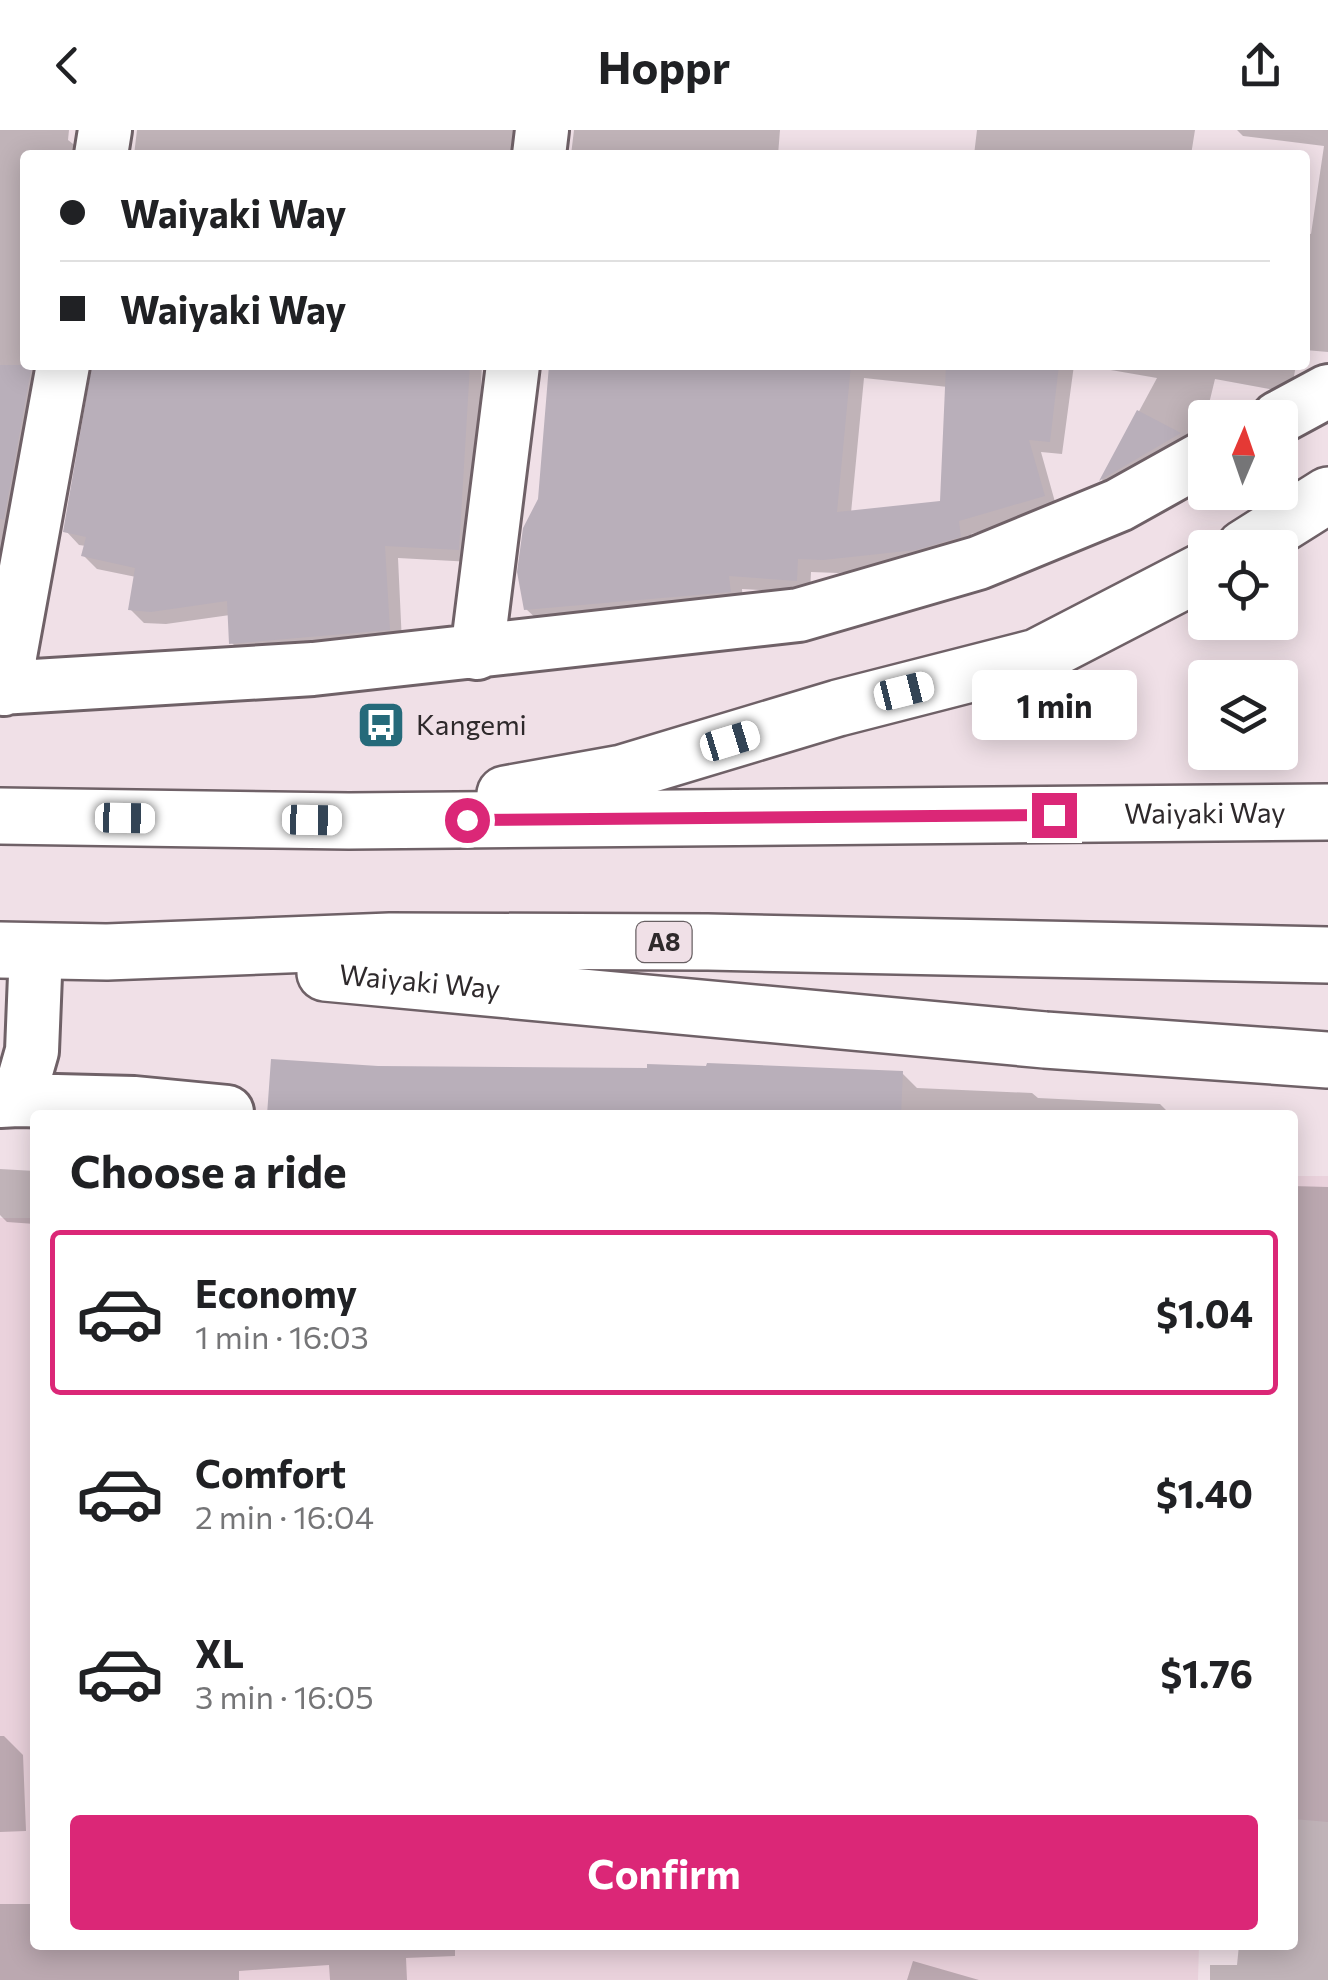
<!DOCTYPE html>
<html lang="en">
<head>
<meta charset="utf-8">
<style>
	body { margin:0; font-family:Commissioner,sans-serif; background:#f2f2f2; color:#202124; height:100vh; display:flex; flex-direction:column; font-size:38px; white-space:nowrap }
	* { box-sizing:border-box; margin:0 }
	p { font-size:32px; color:#757577 }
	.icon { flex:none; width:55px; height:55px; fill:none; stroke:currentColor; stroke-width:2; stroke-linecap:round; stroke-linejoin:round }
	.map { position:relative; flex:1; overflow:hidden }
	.sheet { position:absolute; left:30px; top:980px; width:1268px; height:840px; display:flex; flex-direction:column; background:#fff; border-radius:10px; box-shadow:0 5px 25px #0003 }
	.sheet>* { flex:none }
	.hud { position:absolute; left:20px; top:20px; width:1290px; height:220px; border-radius:10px; box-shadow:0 5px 25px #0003; display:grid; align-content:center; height:220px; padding:0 40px; background:#fff }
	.needle { width:65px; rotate:2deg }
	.fabs { position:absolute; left:1188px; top:270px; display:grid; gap:20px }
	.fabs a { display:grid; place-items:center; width:110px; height:110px; border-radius:10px; background:#fff; box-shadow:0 5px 25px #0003; font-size:50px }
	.end { position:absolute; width:45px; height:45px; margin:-22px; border:12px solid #db2777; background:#fff; box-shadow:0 0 0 5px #fff }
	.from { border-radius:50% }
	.bubble { position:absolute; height:70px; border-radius:10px; background:#fff; box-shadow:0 5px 25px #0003; font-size:32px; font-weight:700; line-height:70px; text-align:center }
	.car { position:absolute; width:30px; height:60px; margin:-30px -15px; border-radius:12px; box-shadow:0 0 8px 2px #0007; background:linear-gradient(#fff 24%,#345 0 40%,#fff 0 76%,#345 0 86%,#fff 0) }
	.hud b { display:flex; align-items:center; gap:35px; height:95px; font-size:38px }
	.hud b+b { border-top:2px solid #e0e0e0 }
	.hud i { width:25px; height:25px; background:#202124 }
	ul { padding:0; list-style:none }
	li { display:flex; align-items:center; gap:30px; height:165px; margin:0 20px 15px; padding:0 20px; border:5px solid transparent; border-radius:10px }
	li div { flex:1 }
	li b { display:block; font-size:38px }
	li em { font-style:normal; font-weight:700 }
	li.current { border-color:#db2777 }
	li>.icon { width:90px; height:90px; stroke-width:1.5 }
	h2 { padding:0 40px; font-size:45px; line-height:120px }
	.primary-button { display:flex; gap:20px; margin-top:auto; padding:20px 40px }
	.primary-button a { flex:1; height:115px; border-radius:10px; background:#db2777; color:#fff; font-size:40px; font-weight:700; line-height:115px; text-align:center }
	header { display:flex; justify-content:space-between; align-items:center; height:130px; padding:0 40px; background:#fff; font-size:45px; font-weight:700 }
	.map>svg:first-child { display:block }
</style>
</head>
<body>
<header><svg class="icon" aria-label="back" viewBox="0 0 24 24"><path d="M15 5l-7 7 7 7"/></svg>Hoppr<svg class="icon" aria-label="share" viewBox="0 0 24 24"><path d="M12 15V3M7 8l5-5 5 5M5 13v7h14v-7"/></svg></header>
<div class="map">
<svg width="1328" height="1850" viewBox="0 0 1328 1850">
	<rect width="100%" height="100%" fill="#f0e0e7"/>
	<!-- built -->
	<path fill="#ead2dc" d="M1293,1046h35v646l-35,-3z
		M0,1088h35v727h1164l-1,35h-1198z"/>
	<!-- shadow -->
	<path fill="#0003" fill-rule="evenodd" d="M0,0h69l-1,10 18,14 -61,1v210h26l-51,262z
		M137,0h392l-5,25h-390z
		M574,0h206l-2,25h-207z
		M977,0h218l-4,25h-217z
		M1237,0h91v222l-23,-2v-117l6,1 13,-88 -81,-10z
		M95,235h387l-10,197 -74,-4 4,85 -157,13 -14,-14 -1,-27 -64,9 -22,-1 -14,-14 6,-32 -39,-8 -13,-13 2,-10 -7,-1 -13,-14z
		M555,235h519l-12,89 -21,-2 16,57 -86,25 2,16 -43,12 -92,11 -27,-1 -1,21 -68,-4 1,16 -203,17 -14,-13 11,-62zM864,248l84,9 -6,116 -91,10z
		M1101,235h195l-5,28 -76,-14 -15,62 -85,52 -13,-13 55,-102 -52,-9z
		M378,938l524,5 15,15 115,5 6,5 122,6 11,11h-902z
		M0,1039l35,2v53l-28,-2 -7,-7z
		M1292,1056l36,1v793h-118v-15h27l2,-20h53z
		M0,1606h4l19,19 3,76 -26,1z
		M0,1774h35v41h420v11l-49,2 1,22h-77l-1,-15 -90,6v9h-239z
		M913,1831l66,19h-72z"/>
	<!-- building -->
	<path fill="#b9afba" d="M0,235h32l-28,155 -4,-1z
		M92,235h378l-11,185 -74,-4 5,84 -161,14 -2,-43 -76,11 -23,-2 7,-42 -54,-12 5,-19 -23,-5z
		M549,235h302l-14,147 103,-11 6,-136h113l-9,77 -21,-2 16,56 -86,25 2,16 -45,13 -93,10 -25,-1 -1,22 -68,-5 2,16 -207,18 -7,-38 6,-44 15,-29z
		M1137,280l44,23 -82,48z
		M271,929l107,7 269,2v-4l59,2 1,-3 196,8 -2,44h-634z"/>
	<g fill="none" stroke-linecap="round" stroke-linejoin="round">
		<!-- minor casing -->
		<g stroke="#6f6167" stroke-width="58">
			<path id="minor" d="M101,25l4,-25
				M539,25l3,-25
				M1278,288l50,-27
				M477,523l36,-288
				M0,558l313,-19 486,-54 179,-52 141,-58 86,-48
				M4,559l59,-324
				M18,970l116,3 93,9
				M0,971l18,-1 14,-49 4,-101"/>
		</g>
		<!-- highway casing -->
		<g stroke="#6f6167" stroke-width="60">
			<g id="highway">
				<path d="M1244,418l84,-53"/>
				<path d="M505,664l117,-21 216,-65 199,-51 168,-87"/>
				<path id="s1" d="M0,686l349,5 979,-9"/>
				<path d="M0,820l107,2 283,-11 318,1 620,13"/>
				<path id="s2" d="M325,843l720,67 283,20"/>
			</g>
		</g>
		<!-- minor -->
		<use href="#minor" stroke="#fff" stroke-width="52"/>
		<!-- highway -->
		<use href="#highway" stroke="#fff" stroke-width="55"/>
	</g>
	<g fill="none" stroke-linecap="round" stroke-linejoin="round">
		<!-- route -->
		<path stroke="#db2777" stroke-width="12" d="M467,690l587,-5"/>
	</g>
	<!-- icons -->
	<defs>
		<g id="bus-square" transform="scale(2.5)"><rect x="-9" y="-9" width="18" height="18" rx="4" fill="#256a7a" stroke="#f0e0e7"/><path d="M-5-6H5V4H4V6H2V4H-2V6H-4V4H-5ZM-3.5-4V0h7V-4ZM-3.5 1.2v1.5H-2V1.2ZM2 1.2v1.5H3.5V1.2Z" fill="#fff"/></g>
	</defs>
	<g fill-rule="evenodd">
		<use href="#bus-square" x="381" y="595"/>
	</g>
	<g text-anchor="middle" stroke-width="9" stroke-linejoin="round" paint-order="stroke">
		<!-- shield labels -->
		<rect fill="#f0e0e7" stroke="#686063" stroke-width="2.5" x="636.5" y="792" width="55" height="40" rx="8"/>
		<g font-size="25" font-weight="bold" fill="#2e292b">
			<text x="664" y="821">A8</text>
		</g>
		<!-- poi labels -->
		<g font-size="28" fill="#2e292b" stroke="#f0e0e7" text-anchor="start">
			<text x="416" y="605">Kangemi</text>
		</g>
		<!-- street labels -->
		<g font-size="28" fill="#2e292b" stroke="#f0e0e7">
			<text dy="10" stroke="none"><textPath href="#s1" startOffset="1205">Waiyaki Way</textPath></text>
			<text dy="10" stroke="none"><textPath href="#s2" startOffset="95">Waiyaki Way</textPath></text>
		</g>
	</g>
</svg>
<div class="fabs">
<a><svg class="needle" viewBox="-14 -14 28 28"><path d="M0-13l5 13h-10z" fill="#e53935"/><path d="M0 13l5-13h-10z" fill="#757577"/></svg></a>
<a><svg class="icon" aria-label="locate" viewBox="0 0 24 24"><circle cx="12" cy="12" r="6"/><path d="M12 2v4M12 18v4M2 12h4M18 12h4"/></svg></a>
<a><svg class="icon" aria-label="layers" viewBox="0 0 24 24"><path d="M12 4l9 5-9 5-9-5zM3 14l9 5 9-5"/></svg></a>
</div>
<i class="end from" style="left:467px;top:690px"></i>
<i class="end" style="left:1054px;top:685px"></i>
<div class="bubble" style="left:972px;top:540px;width:165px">1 min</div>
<i class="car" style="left:904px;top:561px;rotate:76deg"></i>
<i class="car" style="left:730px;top:611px;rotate:73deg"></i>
<i class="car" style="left:125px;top:688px;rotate:91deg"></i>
<i class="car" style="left:312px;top:690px;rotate:91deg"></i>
<div class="hud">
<b><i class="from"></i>Waiyaki Way</b>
<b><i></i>Waiyaki Way</b>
</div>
<section class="sheet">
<h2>Choose a ride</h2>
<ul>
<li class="current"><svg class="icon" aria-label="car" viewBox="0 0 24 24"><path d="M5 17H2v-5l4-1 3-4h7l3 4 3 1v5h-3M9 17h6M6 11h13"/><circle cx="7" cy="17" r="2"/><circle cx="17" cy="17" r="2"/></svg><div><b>Economy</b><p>1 min · 16:03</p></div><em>$1.04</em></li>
<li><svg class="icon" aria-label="car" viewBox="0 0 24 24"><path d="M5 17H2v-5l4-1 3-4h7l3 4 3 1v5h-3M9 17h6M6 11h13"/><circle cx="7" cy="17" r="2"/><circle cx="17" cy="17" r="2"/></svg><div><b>Comfort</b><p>2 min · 16:04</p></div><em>$1.40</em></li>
<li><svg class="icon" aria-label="car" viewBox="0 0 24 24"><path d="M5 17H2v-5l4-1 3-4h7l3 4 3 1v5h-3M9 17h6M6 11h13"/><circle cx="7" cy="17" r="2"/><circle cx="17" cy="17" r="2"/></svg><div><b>XL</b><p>3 min · 16:05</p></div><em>$1.76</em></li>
</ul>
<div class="primary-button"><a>Confirm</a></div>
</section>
</div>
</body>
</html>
